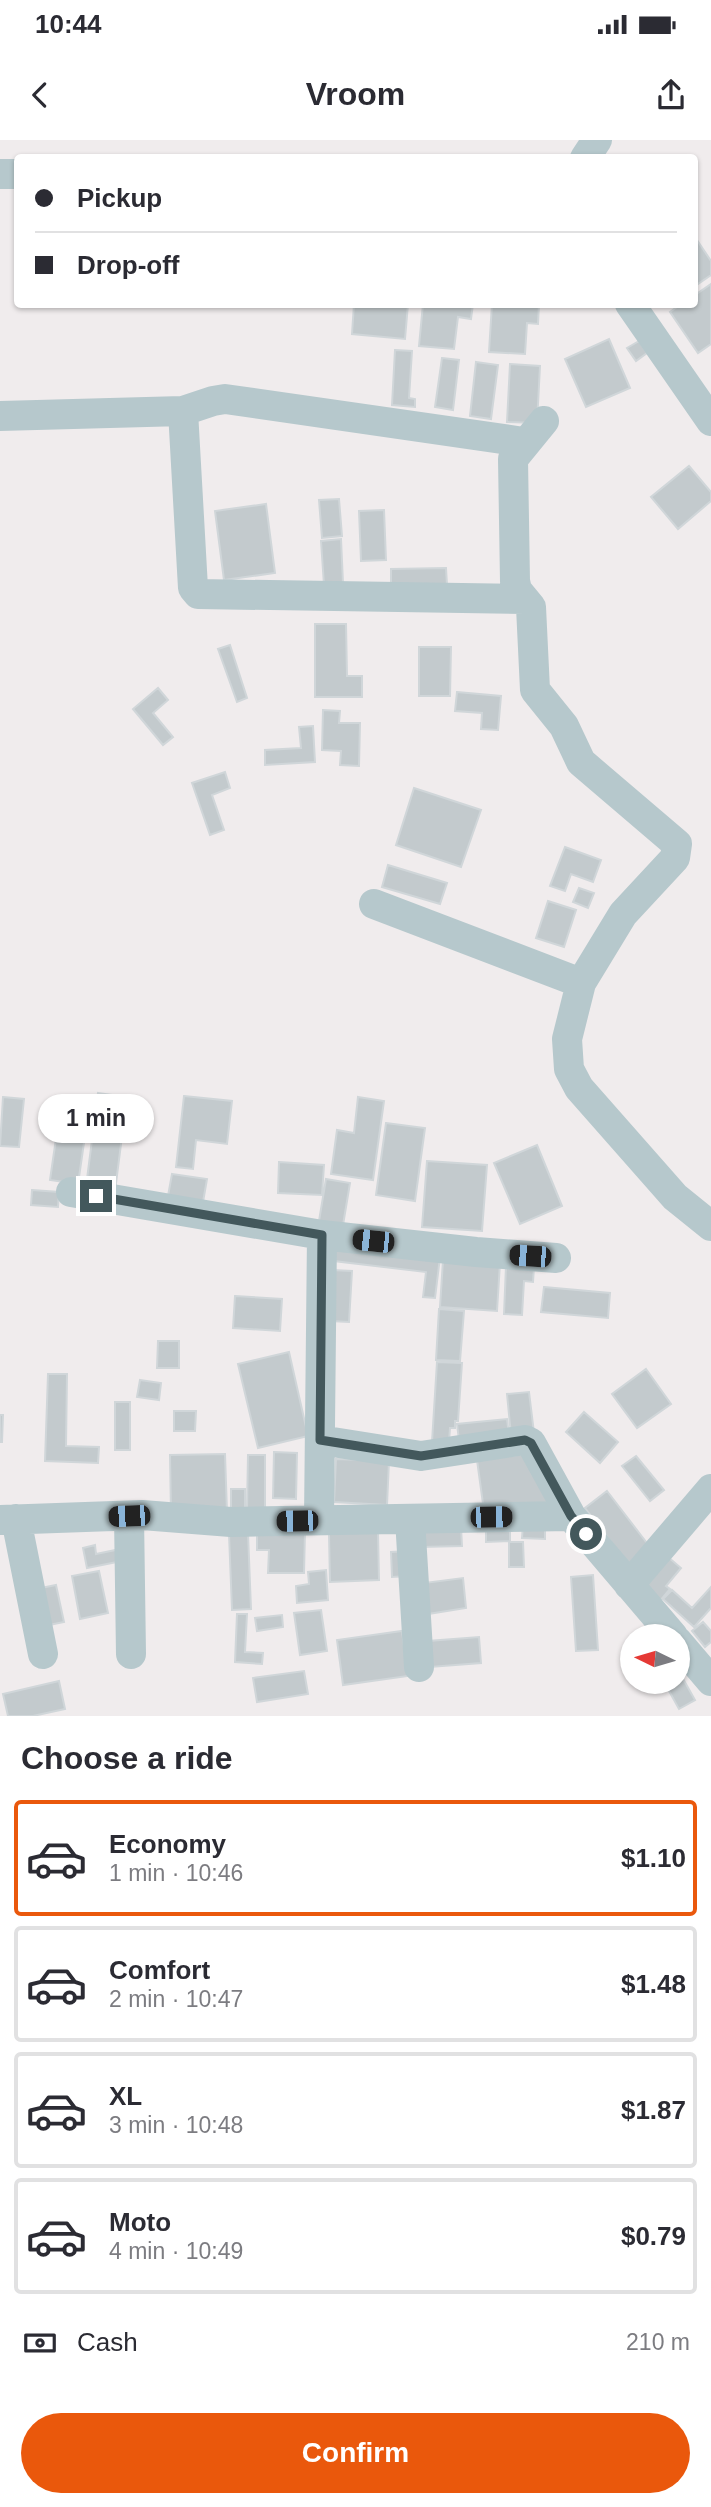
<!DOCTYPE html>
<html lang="en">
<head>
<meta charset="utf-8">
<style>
	body { margin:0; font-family:Arial,sans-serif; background:#f7f7f7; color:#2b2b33; height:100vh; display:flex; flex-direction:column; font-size:26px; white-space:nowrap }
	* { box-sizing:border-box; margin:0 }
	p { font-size:23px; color:#7c7c81 }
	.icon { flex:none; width:38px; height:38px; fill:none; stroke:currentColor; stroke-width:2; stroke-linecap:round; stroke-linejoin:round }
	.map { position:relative; height:1576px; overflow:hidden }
	.panel { display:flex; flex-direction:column; background:#fff; flex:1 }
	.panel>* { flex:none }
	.top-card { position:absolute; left:14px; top:14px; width:684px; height:154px; border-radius:7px; box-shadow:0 2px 5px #0004; display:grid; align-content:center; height:154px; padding:0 21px; background:#fff }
	.needle { width:46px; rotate:275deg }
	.controls { position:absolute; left:620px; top:1484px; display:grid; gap:14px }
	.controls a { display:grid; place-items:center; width:70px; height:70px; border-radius:50%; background:#fff; box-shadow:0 2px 5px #0004; font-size:35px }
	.end { position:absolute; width:32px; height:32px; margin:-16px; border:9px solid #43585c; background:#fff; box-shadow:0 0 0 4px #fff }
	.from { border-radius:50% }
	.bubble { position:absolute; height:49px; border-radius:24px; background:#fff; box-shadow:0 2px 5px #0004; font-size:23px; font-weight:700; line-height:49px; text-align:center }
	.car { position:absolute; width:21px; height:42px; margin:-21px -10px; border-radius:9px; box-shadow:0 0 5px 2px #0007; background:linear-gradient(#222 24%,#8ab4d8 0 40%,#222 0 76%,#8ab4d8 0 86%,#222 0) }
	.top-card b { display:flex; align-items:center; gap:24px; height:66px; font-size:26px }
	.top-card b+b { border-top:2px solid #e1e1e2 }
	.top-card i { width:18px; height:18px; background:#2b2b33 }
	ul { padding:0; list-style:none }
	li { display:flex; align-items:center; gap:21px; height:116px; margin:0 14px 10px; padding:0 7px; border:4px solid #e1e1e2; border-radius:7px }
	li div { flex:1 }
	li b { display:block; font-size:26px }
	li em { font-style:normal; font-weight:700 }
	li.active { border-color:#ea580c }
	li>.icon { width:63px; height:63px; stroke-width:1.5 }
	h2 { padding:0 21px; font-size:32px; line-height:84px }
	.pay { display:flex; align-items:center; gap:18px; height:77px; padding:0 21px; font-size:26px }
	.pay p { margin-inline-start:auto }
	.action { display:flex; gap:14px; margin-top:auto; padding:14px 21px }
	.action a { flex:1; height:80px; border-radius:42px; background:#ea580c; color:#fff; font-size:28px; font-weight:700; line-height:80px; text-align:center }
	.status { display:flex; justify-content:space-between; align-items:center; height:49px; padding:0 35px; background:#fff; direction:ltr }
	.status svg { height:19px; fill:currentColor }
	header { display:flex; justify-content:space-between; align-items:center; height:91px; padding:0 21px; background:#fff; font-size:32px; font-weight:700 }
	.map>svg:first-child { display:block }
</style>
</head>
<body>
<div class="status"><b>10:44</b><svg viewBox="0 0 49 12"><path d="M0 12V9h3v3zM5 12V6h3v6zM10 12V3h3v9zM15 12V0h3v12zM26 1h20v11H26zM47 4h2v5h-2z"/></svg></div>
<header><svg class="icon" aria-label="back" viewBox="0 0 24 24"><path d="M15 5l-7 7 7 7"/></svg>Vroom<svg class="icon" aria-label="share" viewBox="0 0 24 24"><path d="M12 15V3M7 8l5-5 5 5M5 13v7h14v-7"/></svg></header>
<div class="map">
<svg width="711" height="1576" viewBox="0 0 711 1576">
	<rect width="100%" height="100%" fill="#f0eced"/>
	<!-- building -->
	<path fill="#c3cacd" stroke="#d0d6d9" stroke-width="2" d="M695,97l16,24v14l-16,11z
		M711,144v60l-13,9 -28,-41 11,-8h14v-9z
		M354,164h54l-3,35 -53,-5z
		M423,164h50l-2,15 -13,-2 -4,32 -35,-3z
		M492,164h47l-1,20 -11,-1 -2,31 -36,-2z
		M609,199l21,49 -44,19 -21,-48z
		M639,201l8,12 -11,8 -9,-13z
		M395,210l17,1 -3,47 6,1v8l-23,-2z
		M442,218l17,2 -6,50 -18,-3z
		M476,222l22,3 -7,54 -21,-3z
		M510,224l30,2 -3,57 -30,-1z
		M689,326l22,26v9l-33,28 -27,-32z
		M339,359l3,37 -20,2 -3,-38z
		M266,364l9,69 -51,7 -9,-69z
		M384,370l2,50 -25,1 -2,-50z
		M341,399l2,44 -19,2 -3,-44z
		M446,428l1,17 -56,1v-17z
		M315,484h31l1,52h15v21h-47z
		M230,505l17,53 -10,4 -19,-53z
		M419,507h32l-1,49h-31z
		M158,548l10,12 -15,13 20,24 -10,8 -30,-36z
		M457,552l44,4 -3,34 -17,-1 1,-16 -27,-2z
		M323,570l17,1 -1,12h21l-1,43 -19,-1 1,-14 -19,-1z
		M313,586l2,36 -50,3v-15l36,-2 -2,-21z
		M225,632l5,16 -18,7 12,35 -14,5 -18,-52z
		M414,648l67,22 -20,57 -65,-22z
		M565,707l36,13 -8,22 -22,-8 -6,17 -15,-5z
		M388,725l59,18 -7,21 -58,-17z
		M579,748l15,5 -6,15 -15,-6z
		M548,761l28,9 -12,37 -28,-9z
		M98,953l29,4 -12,94 -29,-4z
		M184,956l48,5 -5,43 -31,-4 -3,29 -17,-2z
		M3,957l21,2 -5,48 -19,-1z
		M358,957l26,4 -11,79 -42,-6 6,-44 17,3z
		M60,971l28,4 -10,69 -28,-4z
		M386,983l39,5 -10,73 -39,-6z
		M537,1005l25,61 -42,18 -26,-61z
		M427,1021l60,4 -5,66 -60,-4z
		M279,1022l45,3 -2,30 -44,-2z
		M172,1034l35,5 -4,23 -35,-6z
		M326,1039l24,4 -7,42 -24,-4z
		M32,1050l27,2 -1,15 -27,-2z
		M335,1104l105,13 -5,41 -12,-1 3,-25 -92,-11z
		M443,1120l57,3 -3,48 -57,-4z
		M506,1126l28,1 -1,15 -9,-1 -2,34 -18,-1z
		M332,1130l20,1 -3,51 -19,-1z
		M544,1147l66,6 -2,25 -67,-6z
		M235,1156l47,3 -2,32 -47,-3z
		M439,1169l25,2 -4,50 -24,-1z
		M158,1201h21v27h-22z
		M289,1212l19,84 -50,12 -20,-84z
		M437,1222l25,1 -4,58h-3v7h-5l-1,14h-17z
		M646,1229l25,35 -34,24 -25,-34z
		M48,1234h19l-1,72 33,1 -1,16 -53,-2z
		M140,1240l21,3 -2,17 -22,-3z
		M529,1252l5,41 -23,2 -4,-41z
		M115,1262h15v48h-15z
		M174,1271h22l-1,20h-21z
		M584,1272l34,30 -18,21 -34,-31z
		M0,1275h3l-1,27h-2z
		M507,1279l2,16 -50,5 -2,-16z
		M274,1312l23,1 -1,46 -23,-1z
		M534,1313l25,58h-75l-7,-51z
		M225,1314l2,58 -56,1 -1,-58z
		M248,1315h17v55h-18z
		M636,1316l28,34 -14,11 -28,-35z
		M336,1319l53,2 -2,44 -53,-3z
		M231,1349h14v20h-14z
		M607,1351l46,60 -22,17 -46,-60z
		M510,1384v17l-24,1v-17z
		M523,1384l22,1v14l-23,-1z
		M420,1387h41l1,19 -42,1z
		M257,1391h48l-1,42h-36l1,-23h-12z
		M378,1392l1,48 -49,2 -1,-48z
		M248,1393l3,76 -19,1 -3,-76z
		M509,1402h14l1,25h-15z
		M95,1405l1,9 29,-6 2,12 -40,8 -4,-20z
		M407,1411l1,25 -16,1 -1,-25z
		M668,1417l13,11 -15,18 4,3 -10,12 -17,-14z
		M326,1430l2,30 -31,3 -1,-17 13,-2 -1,-12z
		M99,1431l9,42 -28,6 -8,-43z
		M593,1435l5,75 -22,1 -5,-74z
		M463,1438l3,30 -38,6 -4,-31z
		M56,1445l8,37 -20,4 -8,-37z
		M711,1447v21l-17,19 -31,-28 9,-9 20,18z
		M321,1470l6,41 -27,4 -6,-42z
		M237,1474h10l-2,38 18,1 -1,11 -27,-2z
		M282,1475l1,12 -26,4 -2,-13z
		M703,1482l8,9v11l-6,5 -13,-16z
		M402,1491l6,45 -65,9 -6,-45z
		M479,1497l2,26 -51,4 -2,-26z
		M677,1528l18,32 -16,9 -15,-27h13z
		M304,1531l4,23 -51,8 -4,-24z
		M59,1541l6,28 -32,7h-25l-5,-22z"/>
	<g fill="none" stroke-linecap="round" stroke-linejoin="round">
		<!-- minor -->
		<path stroke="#b6c8cc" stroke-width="30" d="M585,18l12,-18
			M0,34h18
			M630,164l81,117
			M183,271l10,177 5,6 326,5
			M0,276l183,-5 30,-10 12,-2 299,43
			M544,281l-31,38 2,122 2,9 14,17 4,83 29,36 17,36 96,82 -2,14 -52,56 -42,69 -14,56 2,30 10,19 96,109 36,29
			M374,764l207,79
			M71,1052l251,43 154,17 80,6
			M320,1300l101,16 104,-16 6,3 40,73
			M129,1376l2,138
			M16,1379l27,135
			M410,1379l9,148
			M0,1380l142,-5 89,7 340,-6 102,120
			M319,1380l3,-285
			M629,1445l82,-96
			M677,1501l34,40"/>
	</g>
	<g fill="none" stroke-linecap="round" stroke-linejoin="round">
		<!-- route -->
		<path stroke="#43585c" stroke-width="9" d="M96,1056l226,39 -2,205 101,16 104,-16 6,3 40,73 15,18"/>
	</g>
</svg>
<div class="controls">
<a><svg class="needle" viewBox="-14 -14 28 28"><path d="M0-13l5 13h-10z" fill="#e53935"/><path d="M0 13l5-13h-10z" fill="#7c7c81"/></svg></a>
</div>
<i class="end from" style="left:586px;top:1394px"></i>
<i class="end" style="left:96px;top:1056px"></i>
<div class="bubble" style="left:38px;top:954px;width:116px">1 min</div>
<i class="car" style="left:373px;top:1101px;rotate:276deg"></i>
<i class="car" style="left:530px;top:1116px;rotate:274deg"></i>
<i class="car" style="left:129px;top:1376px;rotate:268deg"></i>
<i class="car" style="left:491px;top:1377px;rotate:89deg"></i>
<i class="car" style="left:297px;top:1381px;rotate:269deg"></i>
<div class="top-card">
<b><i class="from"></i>Pickup</b>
<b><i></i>Drop-off</b>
</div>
</div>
<section class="panel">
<h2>Choose a ride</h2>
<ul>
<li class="active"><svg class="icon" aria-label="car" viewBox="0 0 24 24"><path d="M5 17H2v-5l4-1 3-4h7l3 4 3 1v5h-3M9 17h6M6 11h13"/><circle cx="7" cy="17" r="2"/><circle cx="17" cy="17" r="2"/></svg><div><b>Economy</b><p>1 min · 10:46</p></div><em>$1.10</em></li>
<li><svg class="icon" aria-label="car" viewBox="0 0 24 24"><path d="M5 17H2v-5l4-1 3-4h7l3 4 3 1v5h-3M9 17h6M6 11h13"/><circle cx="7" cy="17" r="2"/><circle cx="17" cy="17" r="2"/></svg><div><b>Comfort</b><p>2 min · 10:47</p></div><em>$1.48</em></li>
<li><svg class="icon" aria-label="car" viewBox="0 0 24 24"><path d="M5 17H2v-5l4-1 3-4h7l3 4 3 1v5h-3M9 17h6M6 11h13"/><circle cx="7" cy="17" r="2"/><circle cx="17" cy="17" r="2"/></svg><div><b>XL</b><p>3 min · 10:48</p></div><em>$1.87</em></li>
<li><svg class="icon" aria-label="car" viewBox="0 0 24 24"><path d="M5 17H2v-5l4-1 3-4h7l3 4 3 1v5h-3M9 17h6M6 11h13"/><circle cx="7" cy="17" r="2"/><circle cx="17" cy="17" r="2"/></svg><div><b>Moto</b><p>4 min · 10:49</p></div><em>$0.79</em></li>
</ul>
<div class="pay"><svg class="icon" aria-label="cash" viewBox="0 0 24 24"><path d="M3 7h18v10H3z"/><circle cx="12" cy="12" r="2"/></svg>Cash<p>210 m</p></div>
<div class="action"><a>Confirm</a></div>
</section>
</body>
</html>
